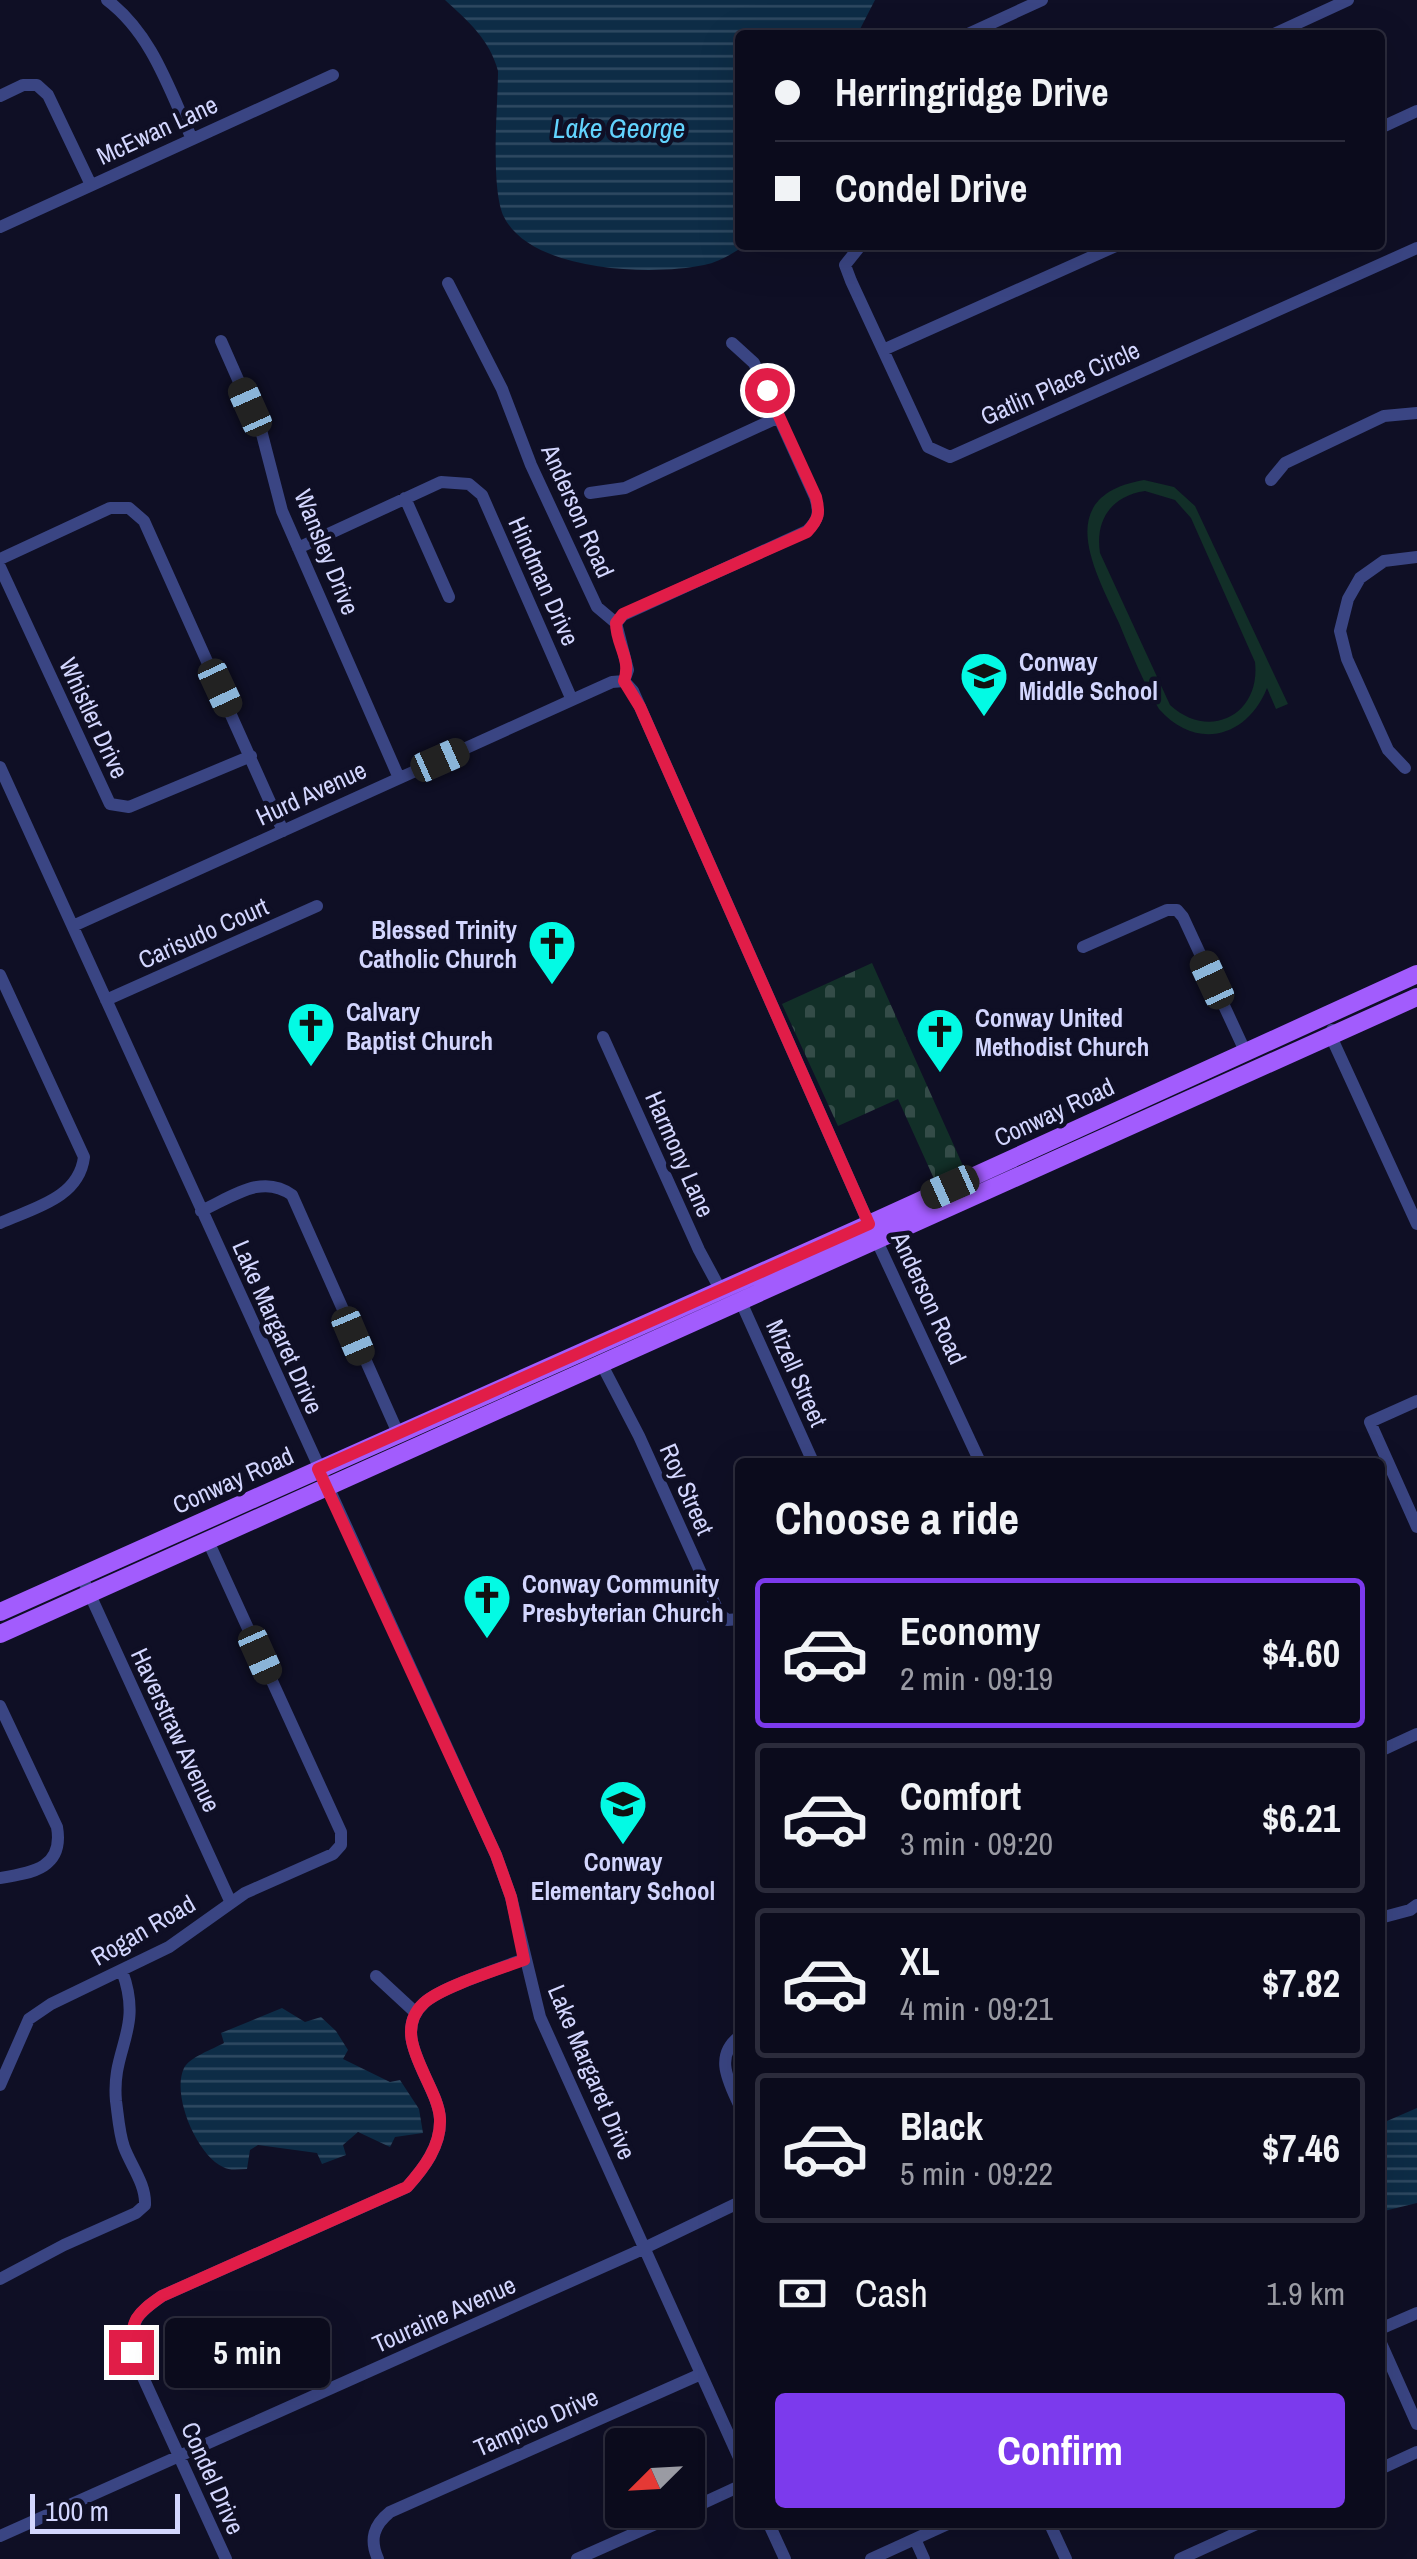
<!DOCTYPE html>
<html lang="en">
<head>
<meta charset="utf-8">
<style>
	body { margin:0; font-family:"Archivo Narrow",sans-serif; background:#141425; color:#f1f3f6; height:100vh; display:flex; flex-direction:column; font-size:38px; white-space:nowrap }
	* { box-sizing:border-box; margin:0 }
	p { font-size:32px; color:#9a9ba3 }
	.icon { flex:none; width:55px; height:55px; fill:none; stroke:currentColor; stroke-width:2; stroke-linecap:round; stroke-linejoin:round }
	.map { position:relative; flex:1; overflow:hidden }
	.sheet { position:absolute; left:735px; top:1458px; width:650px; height:1070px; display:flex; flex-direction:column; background:#0b0b1c; border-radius:10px; box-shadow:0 10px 40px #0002,0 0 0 2px #2b2b3b }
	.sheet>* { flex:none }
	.top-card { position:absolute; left:735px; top:30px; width:650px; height:220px; border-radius:10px; box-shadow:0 10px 40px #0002,0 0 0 2px #2b2b3b; display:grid; align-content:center; height:220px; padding:0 40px; background:#0b0b1c }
	.needle { width:65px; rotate:246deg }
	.buttons { position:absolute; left:605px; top:2428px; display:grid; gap:20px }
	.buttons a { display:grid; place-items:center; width:100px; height:100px; border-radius:10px; background:#0b0b1c; box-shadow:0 10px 40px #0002,0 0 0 2px #2b2b3b; font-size:50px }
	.scale { position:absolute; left:30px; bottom:25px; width:150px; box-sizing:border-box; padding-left:10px; border:5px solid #d3d6fe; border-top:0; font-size:28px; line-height:35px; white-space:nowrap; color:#d3d6fe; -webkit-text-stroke:8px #0f0f25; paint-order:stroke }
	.end { position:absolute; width:45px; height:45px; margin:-22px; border:12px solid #e11d48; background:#fff; box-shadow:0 0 0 5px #fff }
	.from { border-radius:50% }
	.bubble { position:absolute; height:70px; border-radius:10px; background:#0b0b1c; box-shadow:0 10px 40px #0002,0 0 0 2px #2b2b3b; font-size:32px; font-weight:700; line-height:70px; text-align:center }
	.car { position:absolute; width:30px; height:60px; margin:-30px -15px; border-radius:12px; box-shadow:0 0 8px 2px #0007; background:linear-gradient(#222 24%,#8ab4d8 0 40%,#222 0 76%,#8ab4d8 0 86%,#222 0) }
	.top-card b { display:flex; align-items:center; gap:35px; height:95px; font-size:38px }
	.top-card b+b { border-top:2px solid #2b2b3b }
	.top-card i { width:25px; height:25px; background:#f1f3f6 }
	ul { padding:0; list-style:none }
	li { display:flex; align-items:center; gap:30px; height:150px; margin:0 20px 15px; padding:0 20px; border:5px solid #2b2b3b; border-radius:10px }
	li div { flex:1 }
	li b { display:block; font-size:38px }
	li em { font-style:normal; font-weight:700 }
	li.on { border-color:#7c3aed }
	li>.icon { width:90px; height:90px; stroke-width:1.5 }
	h2 { padding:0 40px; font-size:45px; line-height:120px }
	.pay { display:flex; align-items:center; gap:25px; height:110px; padding:0 40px; font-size:38px }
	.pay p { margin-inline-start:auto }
	.primary-button { display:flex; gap:20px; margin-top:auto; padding:20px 40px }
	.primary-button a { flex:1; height:115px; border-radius:10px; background:#7c3aed; color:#fff; font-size:40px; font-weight:700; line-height:115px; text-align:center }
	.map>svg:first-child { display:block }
</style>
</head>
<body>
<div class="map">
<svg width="1417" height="2559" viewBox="0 0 1417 2559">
	<defs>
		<pattern id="cemetery-stones" width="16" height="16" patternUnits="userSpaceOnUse" patternTransform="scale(2.5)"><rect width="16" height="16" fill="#122f28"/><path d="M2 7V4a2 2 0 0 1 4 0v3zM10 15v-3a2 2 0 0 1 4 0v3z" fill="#344c48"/></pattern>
		<pattern id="water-rules" width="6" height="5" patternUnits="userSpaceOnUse" patternTransform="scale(2.5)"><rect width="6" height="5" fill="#0d2c46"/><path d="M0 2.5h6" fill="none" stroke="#2f4a62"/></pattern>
	</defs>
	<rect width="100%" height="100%" fill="#0f0f25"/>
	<!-- cemetery -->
	<path fill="url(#cemetery-stones)" d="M872,963l92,205 -29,13 -37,-82 -60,27 -56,-122z"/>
	<!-- green -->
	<path fill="#122f28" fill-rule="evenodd" d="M1144,480l30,7 21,19 93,198 -12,5 -9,-21c-20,50 -71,63 -108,21 -16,-27 -28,-57 -40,-86 -25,-54 -67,-127 25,-143zM1145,491l30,9 16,18 64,144c6,53 -46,79 -85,43l-70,-152c-5,-33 11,-57 45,-62z"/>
	<!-- water -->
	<path fill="url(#water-rules)" d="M445,0h430l-18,35h-117v210h6c-13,8 -26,17 -42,20 -52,11 -173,7 -200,-48 -14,-29 -6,-111 -6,-146 -8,-31 -30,-50 -53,-71z
		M282,2008l23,14 16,-5 15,14 12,19 -5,9 47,23 10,-2 19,29 4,24 -28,4 -5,10 -32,-15 -15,13 3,10 -24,9 -5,-11 -59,-8 -8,5 -3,19c-8,0 -17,2 -24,-2 -26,-12 -52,-72 -39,-99 6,-11 29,-19 40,-25l-3,-10z
		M1417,2108v95l-37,9v-88z"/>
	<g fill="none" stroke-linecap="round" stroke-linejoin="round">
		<!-- minor -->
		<path stroke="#3a4583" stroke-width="12" d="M107,0c45,34 62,89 85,139
			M966,35l76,-35
			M1272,35l76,-35
			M0,96l23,-11h14l11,10 43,90
			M1380,128l37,-17
			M0,227l333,-152
			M861,245l-16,20 6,16 77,166 22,10 467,-209
			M448,283l54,106 29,76 59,127 7,15 19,16 12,47 -4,11
			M221,341l41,93 20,77 117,267
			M883,350l235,-105
			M1271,480l14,-17 99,-47 33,-3
			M590,493l35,-5 154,-71
			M405,498l44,99
			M298,548l143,-66 28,2 13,11 90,205
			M0,559l110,-51h19l15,13 139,310
			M0,567l110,237 19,3 122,-51
			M616,623l7,-8 184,-84c12,-12 13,-18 8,-34l-61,-134 -22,-20
			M624,681l9,10 236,533 111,238
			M0,767l496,1088 15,42 29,120 200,443
			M1405,768l-17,-18 -41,-91 -7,-28 8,-32 12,-21 24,-17 33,-4
			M73,926l499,-226 40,-18 12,-1
			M1083,947l84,-37h10l6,7 62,134
			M0,975l84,182c-5,41 -50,51 -84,66
			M106,1000l211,-94
			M1332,1030l2,13 83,181
			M603,1037l96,213 21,39
			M201,1211c31,-14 61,-38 91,-16l106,238
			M741,1302l72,160
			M601,1363l38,73 80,177 8,7 13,-1
			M1417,1401l-47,21 47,105
			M81,1575l150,328
			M0,1706l57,121c7,40 -23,46 -57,51
			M1380,1751l37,-17
			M1380,1918l30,-8 7,-5
			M376,1976l40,37
			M740,2036c-27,20 -11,46 0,71
			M0,2085l29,-66 22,-15 118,-57 76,-54 88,-39 8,-9v-13l-133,-291
			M0,2279l64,-34 72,-32 9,-8c1,-21 -14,-39 -21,-58 -5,-14 -6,-32 -8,-46 -5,-53 28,-71 6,-130
			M1380,2329l37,-16
			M1380,2341l37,83
			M1380,2469l37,-17
			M688,2510l52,-24
			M768,2522l17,37
			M1049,2522l17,37
			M0,2536l634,-283 106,-51
			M915,2539l9,20
			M226,2559l-95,-208c1,-32 5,-37 31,-55l245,-109c17,-19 34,-41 33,-68 -2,-36 -52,-83 -16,-116 17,-16 76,-34 100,-44
			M378,2559c-9,-20 -4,-34 12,-47l311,-138
			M577,2559l110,-49
			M871,2559l81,-37
			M1180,2559l81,-37"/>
		<!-- major -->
		<path stroke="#a25cfd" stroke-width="18" d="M0,1612l869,-388 548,-250
			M0,1634l1417,-637"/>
	</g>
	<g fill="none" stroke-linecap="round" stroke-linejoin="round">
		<!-- route -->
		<path stroke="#e11d48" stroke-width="12" d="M131,2352c0,-33 5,-38 31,-56l245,-109c17,-19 34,-41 33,-68 -2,-36 -52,-83 -16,-116 17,-16 76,-34 100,-43l-13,-63 -15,-42 -178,-386 551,-245 -229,-517 -16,-26c8,-22 -8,-36 -8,-58l7,-9 184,-82c12,-13 13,-19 9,-35l-49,-107"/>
	</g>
	<!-- icons -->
	<defs>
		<g id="school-pin" transform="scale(2.5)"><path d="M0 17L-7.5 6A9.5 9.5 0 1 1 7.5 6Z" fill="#03fae4" stroke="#0f0f25"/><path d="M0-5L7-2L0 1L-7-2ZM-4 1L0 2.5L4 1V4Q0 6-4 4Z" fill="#111"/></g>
		<g id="church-pin" transform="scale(2.5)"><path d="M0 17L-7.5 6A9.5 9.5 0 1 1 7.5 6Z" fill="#03fae4" stroke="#0f0f25"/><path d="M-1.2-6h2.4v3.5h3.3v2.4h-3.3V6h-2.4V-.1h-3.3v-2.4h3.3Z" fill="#111"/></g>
	</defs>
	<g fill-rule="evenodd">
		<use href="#school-pin" x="984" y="676"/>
		<use href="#church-pin" x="552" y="944"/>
		<use href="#church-pin" x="311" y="1026"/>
		<use href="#church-pin" x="940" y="1032"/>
		<use href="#church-pin" x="487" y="1598"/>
		<use href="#school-pin" x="623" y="1804"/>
	</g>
	<g text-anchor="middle" stroke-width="9" stroke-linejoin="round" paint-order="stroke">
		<!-- street labels -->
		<g font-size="25" fill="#d3d6fe" stroke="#0f0f25">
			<text transform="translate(157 130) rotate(-25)" y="9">McEwan Lane</text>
			<text transform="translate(1060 383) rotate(-24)" y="9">Gatlin Place Circle</text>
			<text transform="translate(578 511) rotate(66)" y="9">Anderson Road</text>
			<text transform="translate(327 552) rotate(68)" y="9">Wansley Drive</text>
			<text transform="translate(544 581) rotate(66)" y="9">Hindman Drive</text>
			<text transform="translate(94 718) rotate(65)" y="9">Whistler Drive</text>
			<text transform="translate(311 793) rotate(-25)" y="9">Hurd Avenue</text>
			<text transform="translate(203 933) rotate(-24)" y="9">Carisudo Court</text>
			<text transform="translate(1054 1112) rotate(-25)" y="9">Conway Road</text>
			<text transform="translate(680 1154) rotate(66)" y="9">Harmony Lane</text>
			<text transform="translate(929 1298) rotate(65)" y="9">Anderson Road</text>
			<text transform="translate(278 1327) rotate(66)" y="9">Lake Margaret Drive</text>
			<text transform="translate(797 1373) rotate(66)" y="9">Mizell Street</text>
			<text transform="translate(233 1480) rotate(-24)" y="9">Conway Road</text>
			<text transform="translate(687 1489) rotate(66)" y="9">Roy Street</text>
			<text transform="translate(176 1730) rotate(65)" y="9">Haverstraw Avenue</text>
			<text transform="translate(143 1930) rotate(-30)" y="9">Rogan Road</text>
			<text transform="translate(592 2072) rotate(67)" y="9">Lake Margaret Drive</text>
			<text transform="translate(444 2314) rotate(-24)" y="9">Touraine Avenue</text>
			<text transform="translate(536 2422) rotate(-24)" y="9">Tampico Drive</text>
			<text transform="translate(213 2478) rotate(66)" y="9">Condel Drive</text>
		</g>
		<!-- poi labels -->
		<g font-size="25" font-weight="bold" fill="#d3d6fe" stroke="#0f0f25" text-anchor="start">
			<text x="1019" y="671">Conway<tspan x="1019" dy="29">Middle School</tspan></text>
			<text x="517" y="939" text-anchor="end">Blessed Trinity<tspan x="517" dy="29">Catholic Church</tspan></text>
			<text x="346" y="1021">Calvary<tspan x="346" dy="29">Baptist Church</tspan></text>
			<text x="975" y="1027">Conway United<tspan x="975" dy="29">Methodist Church</tspan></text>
			<text x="522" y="1593">Conway Community<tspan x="522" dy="29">Presbyterian Church</tspan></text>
			<text x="623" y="1871" text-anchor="middle">Conway<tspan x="623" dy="29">Elementary School</tspan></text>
		</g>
		<!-- water labels -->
		<g font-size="28" font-style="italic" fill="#62d3fd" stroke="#0f0f25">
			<text x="619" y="138">Lake George</text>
		</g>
	</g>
</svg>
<div class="buttons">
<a><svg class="needle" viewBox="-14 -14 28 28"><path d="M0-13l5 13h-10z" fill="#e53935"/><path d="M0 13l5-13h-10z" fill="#9a9ba3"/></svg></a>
</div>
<div class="scale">100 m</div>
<i class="end from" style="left:767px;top:390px"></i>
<i class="end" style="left:131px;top:2352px"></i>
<div class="bubble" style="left:165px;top:2318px;width:165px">5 min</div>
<i class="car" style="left:250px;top:407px;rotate:336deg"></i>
<i class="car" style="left:220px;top:688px;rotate:155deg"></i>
<i class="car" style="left:440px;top:760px;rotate:66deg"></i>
<i class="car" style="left:1212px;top:980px;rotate:335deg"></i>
<i class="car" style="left:950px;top:1187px;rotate:246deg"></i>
<i class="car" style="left:353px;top:1336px;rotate:157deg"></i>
<i class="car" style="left:260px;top:1655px;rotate:156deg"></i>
<div class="top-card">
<b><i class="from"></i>Herringridge Drive</b>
<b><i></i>Condel Drive</b>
</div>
<section class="sheet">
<h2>Choose a ride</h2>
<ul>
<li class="on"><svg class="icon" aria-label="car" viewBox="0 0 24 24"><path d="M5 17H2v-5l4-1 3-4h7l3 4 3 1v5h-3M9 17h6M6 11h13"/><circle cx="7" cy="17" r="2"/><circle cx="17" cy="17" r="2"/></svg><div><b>Economy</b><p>2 min · 09:19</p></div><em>$4.60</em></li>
<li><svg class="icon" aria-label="car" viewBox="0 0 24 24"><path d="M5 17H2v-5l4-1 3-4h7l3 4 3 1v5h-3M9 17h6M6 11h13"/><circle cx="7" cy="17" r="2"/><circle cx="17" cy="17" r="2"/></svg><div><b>Comfort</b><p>3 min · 09:20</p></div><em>$6.21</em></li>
<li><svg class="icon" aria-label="car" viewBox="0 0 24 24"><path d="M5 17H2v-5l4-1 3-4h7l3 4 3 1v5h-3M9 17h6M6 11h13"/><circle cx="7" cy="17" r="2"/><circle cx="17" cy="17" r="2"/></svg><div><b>XL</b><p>4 min · 09:21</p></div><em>$7.82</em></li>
<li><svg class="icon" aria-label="car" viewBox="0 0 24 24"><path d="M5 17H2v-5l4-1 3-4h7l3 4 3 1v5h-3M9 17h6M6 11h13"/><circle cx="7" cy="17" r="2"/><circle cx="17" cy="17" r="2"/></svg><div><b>Black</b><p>5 min · 09:22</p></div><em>$7.46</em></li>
</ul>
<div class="pay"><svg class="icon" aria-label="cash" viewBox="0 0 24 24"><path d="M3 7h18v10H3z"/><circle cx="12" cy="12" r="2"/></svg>Cash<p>1.9 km</p></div>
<div class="primary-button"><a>Confirm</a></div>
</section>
</div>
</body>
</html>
